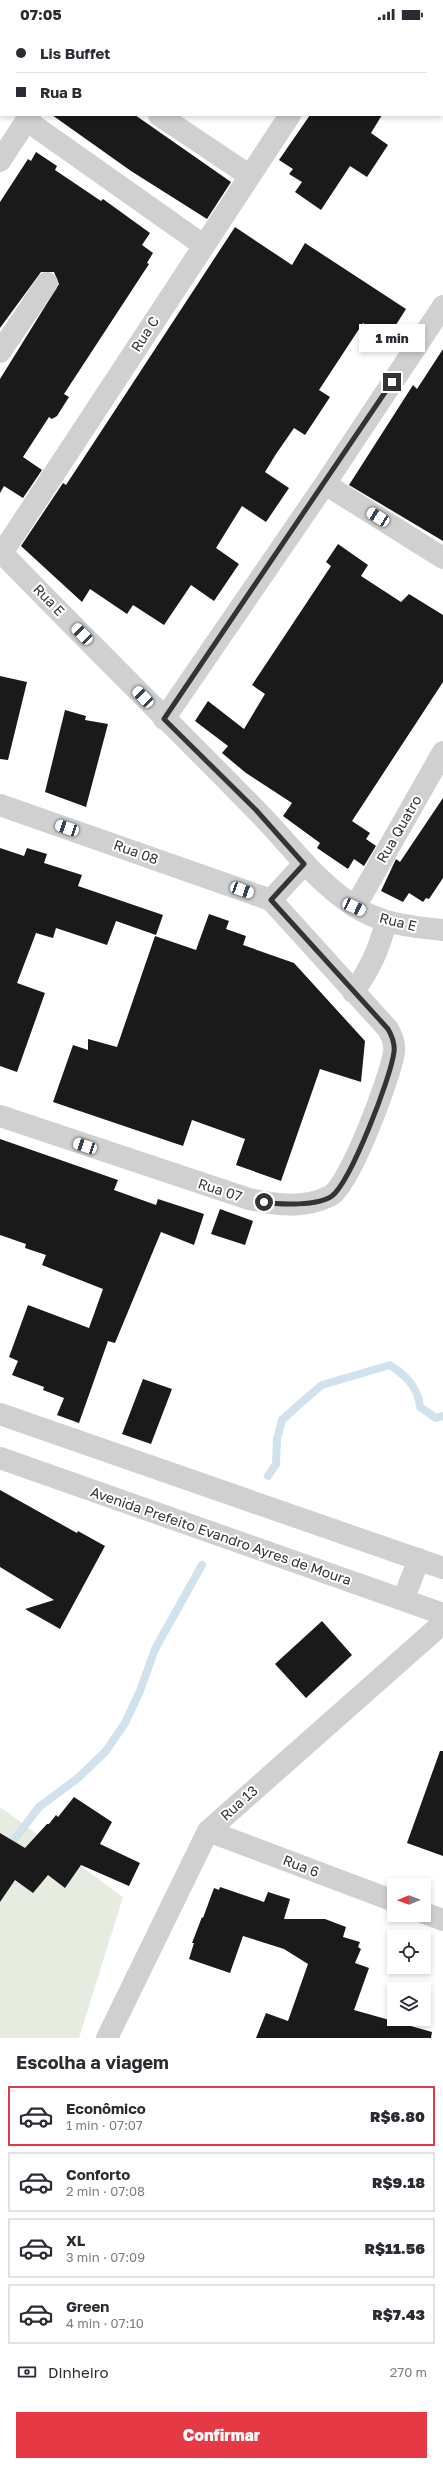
<!DOCTYPE html>
<html lang="pt">
<head>
<meta charset="utf-8">
<style>
	body { margin:0; font-family:"Golos Text",sans-serif; background:#f2f2f3; color:#2b2b33; height:100vh; display:flex; flex-direction:column; font-size:15px; white-space:nowrap }
	* { box-sizing:border-box; margin:0 }
	p { font-size:13px; color:#7c7c81 }
	.icon { flex:none; width:22px; height:22px; fill:none; stroke:currentColor; stroke-width:2; stroke-linecap:round; stroke-linejoin:round }
	.map { position:relative; height:2010px; overflow:hidden }
	.sheet { display:flex; flex-direction:column; background:#fff; flex:1 }
	.sheet>* { flex:none }
	.guide { position:absolute; left:0px; top:0px; width:443px; height:88px; box-shadow:0 2px 6px #0003; display:grid; align-content:center; height:88px; padding:0 16px; background:#fff }
	.needle { width:26px; rotate:269deg }
	.fabs { position:absolute; left:387px; top:1850px; display:grid; gap:8px }
	.fabs a { display:grid; place-items:center; width:44px; height:44px; border-radius:0px; background:#fff; box-shadow:0 2px 6px #0003; font-size:20px }
	.end { position:absolute; width:18px; height:18px; margin:-9px; border:5px solid #333; background:#fff; box-shadow:0 0 0 2px #fff }
	.from { border-radius:50% }
	.bubble { position:absolute; height:28px; border-radius:0px; background:#fff; box-shadow:0 2px 6px #0003; font-size:13px; font-weight:800; line-height:28px; text-align:center }
	.car { position:absolute; width:12px; height:24px; margin:-12px -6px; border-radius:5px; box-shadow:0 0 3px 1px #0007; background:linear-gradient(#fff 24%,#345 0 40%,#fff 0 76%,#345 0 86%,#fff 0) }
	.guide b { display:flex; align-items:center; gap:14px; height:38px; font-size:15px }
	.guide b+b { border-top:1px solid #e1e1e2 }
	.guide i { width:10px; height:10px; background:#2b2b33 }
	ul { padding:0; list-style:none }
	li { display:flex; align-items:center; gap:12px; height:60px; margin:0 8px 6px; padding:0 8px; border:2px solid #e1e1e2; border-radius:0px }
	li div { flex:1 }
	li b { display:block; font-size:15px }
	li em { font-style:normal; font-weight:800 }
	li.selected { border-color:#e63946 }
	li>.icon { width:36px; height:36px; stroke-width:1.5 }
	h2 { padding:0 16px; font-size:18px; line-height:48px }
	.pay { display:flex; align-items:center; gap:10px; height:44px; padding:0 16px; font-size:15px }
	.pay p { margin-inline-start:auto }
	.primary-button { display:flex; gap:8px; margin-top:auto; padding:8px 16px }
	.primary-button a { flex:1; height:46px; border-radius:0px; background:#e63946; color:#fff; font-size:16px; font-weight:800; line-height:46px; text-align:center }
	.status { display:flex; justify-content:space-between; align-items:center; height:28px; padding:0 20px; background:#fff; direction:ltr }
	.status svg { height:11px; fill:currentColor }
	.map>svg:first-child { display:block }
</style>
</head>
<body>
<div class="status"><b>07:05</b><svg viewBox="0 0 49 12"><path d="M0 12V9h3v3zM5 12V6h3v6zM10 12V3h3v9zM15 12V0h3v12zM26 1h20v11H26zM47 4h2v5h-2z"/></svg></div>
<div class="map">
<svg width="443" height="2010" viewBox="0 0 443 2010">
	<rect width="100%" height="100%" fill="#fff"/>
	<!-- green -->
	<path fill="#e6ecdf" d="M0,1779l123,90 -44,141h-79z"/>
	<g fill="none" stroke-linecap="round" stroke-linejoin="round">
		<!-- stream -->
		<path stroke="#cfe2ee" stroke-width="8" d="M268,1448l8,-12 1,-25 5,-19 21,-19 19,-16 68,-20c16,11 28,22 30,42l16,11 7,-2
			M0,1830l39,-51 39,-29 28,-27 19,-28 15,-32 15,-42 47,-84"/>
	</g>
	<!-- building -->
	<path fill="#1a1a1a" d="M52,87h83l96,67 -24,37 -76,-48z
		M310,87h72l-11,18 17,12 -21,32 -17,-11 -29,44 -26,-18 7,-10 -13,-8 4,-5 -14,-9z
		M36,124l21,14 -2,4 46,31 2,-2 47,34 -8,12 11,8 -6,10 2,1 -85,130 5,3 -12,19 -5,3 -3,-2 -26,40 19,13 -19,28 -19,-12 -4,7v-114l59,-95 -5,-12h-13l-41,56v-126l28,-43 3,2z
		M235,199l57,38 13,-22 101,66 -19,30 -24,-16 -44,67 11,7 -25,38 -11,-7 -18,26 -11,18 24,16 -23,34 -24,-16 -26,42 23,16 -25,37 -23,-16 -27,40 -31,-20 -6,9 -37,-25 -8,13 -61,-56 42,-63 3,2z
		M443,321v192l-94,-56 64,-100 4,4z
		M338,516l30,21 -7,11 40,26 8,-8 34,21v67l-91,139 18,12 -4,6 10,7 -12,20 -10,-7 -6,10 -31,-21 3,-5 -37,-27 9,-13 -46,-30 -24,-20 6,-7 -33,-25 13,-20 36,28 21,-35 -13,-9 79,-119 -5,-4z
		M0,648l27,6 -19,78 -8,-1z
		M65,682l21,6 -1,4 23,4 -22,83 -41,-15z
		M443,770v80l-14,21 -3,-1 -3,4 -14,-9 -6,9 -22,-11 15,-32 4,3z
		M0,820l24,8 3,-8 20,6 -3,9 38,12 -4,11 85,29 -7,20 -40,-14 -9,24 -51,-17 -3,10 -17,-5 -19,50 28,10 -28,79 -17,-6z
		M209,886l20,7 -3,8 20,7 -3,9 51,18 71,78 -4,41 -41,-13 -39,112 -45,-16 9,-26 -53,-19 -9,26 -130,-44 20,-57 15,5v-11l29,8 38,-111 41,14z
		M0,1111l118,41 -4,10 42,15 2,-6 46,15 -10,31 -33,-13 -46,111 -7,-2 -29,82 -22,-8 7,-17 -21,-8 1,-3 -32,-12 6,-14 -9,-4 19,-52 61,23 14,-39 -61,-24 4,-10 -21,-7 1,-4 -26,-9z
		M220,1181l33,12 -8,24 -34,-11z
		M143,1351l29,10 -21,55 -29,-10z
		M0,1462l77,43 1,-2 27,15 -45,83 -35,-20 29,-9 -54,-33z
		M322,1593l30,34 -46,43 -31,-34z
		M440,1723h3v105l-36,-13z
		M74,1769l38,25 -12,22 40,19 -11,23 -48,-21 -16,23 -17,-13 -15,18 -18,-13 -15,22v-69l25,15 22,-24h2l7,-9 2,2z
		M220,1859l44,15 4,-10 22,7 -6,20h41l21,8 -3,10 17,5 -2,5 3,2 -6,14 14,5 -15,42 78,22 -1,6h-175l10,-25 22,8 20,-57 -24,-15 -41,-13 -13,37 -41,-14 5,-16h-2l10,-26 1,1 11,-30 5,2z"/>
	<g fill="none" stroke-linecap="round" stroke-linejoin="round">
		<!-- minor -->
		<path stroke="#d0d0d0" stroke-width="22" d="M91,1v-1
			M347,1l1,-1
			M159,87l91,61
			M26,92l177,125
			M0,133l30,-46
			M0,324l47,-69
			M325,456l118,74
			M0,523c84,87 170,171 255,258 33,33 59,71 99,97 26,18 58,21 89,24
			M2,525l288,-438
			M164,691l161,-235 118,-178
			M0,777l271,95 117,129c4,7 7,15 6,23 -3,23 -45,136 -64,144 -26,13 -54,9 -81,3l-249,-83
			M271,872l33,-36
			M355,879l88,-155
			M353,964c17,-22 26,-43 33,-70
			M208,1803l186,70
			M424,1885l19,7
			M107,2010l101,-207 235,-208"/>
		<!-- tertiary -->
		<path stroke="#d0d0d0" stroke-width="22" d="M0,1386l443,154
			M0,1430l443,156
			M403,1572l16,-41"/>
	</g>
	<g fill="none" stroke-linecap="round" stroke-linejoin="round">
		<!-- route -->
		<path stroke="#333" stroke-width="5" d="M264,1174c16,3 54,4 68,-6 19,-15 59,-119 62,-144 1,-8 -2,-16 -6,-23l-117,-129 33,-36 -48,-54 -92,-91 228,-337"/>
	</g>
	<g text-anchor="middle" stroke-width="4" stroke-linejoin="round" paint-order="stroke">
		<!-- street labels -->
		<g font-size="14" fill="#333" stroke="#fff">
			<text transform="translate(145 306) rotate(-57)" y="5">Rua C</text>
			<text transform="translate(49 572) rotate(46)" y="5">Rua E</text>
			<text transform="translate(399 801) rotate(-60)" y="5">Rua Quatro</text>
			<text transform="translate(136 824) rotate(20)" y="5">Rua 08</text>
			<text transform="translate(398 894) rotate(14)" y="5">Rua E</text>
			<text transform="translate(220 1162) rotate(18)" y="5">Rua 07</text>
			<text transform="translate(221 1508) rotate(19)" y="5">Avenida Prefeito Evandro Ayres de Moura</text>
			<text transform="translate(239 1775) rotate(-42)" y="5">Rua 13</text>
			<text transform="translate(301 1838) rotate(21)" y="5">Rua 6</text>
		</g>
	</g>
</svg>
<div class="fabs">
<a><svg class="needle" viewBox="-14 -14 28 28"><path d="M0-13l5 13h-10z" fill="#e53935"/><path d="M0 13l5-13h-10z" fill="#7c7c81"/></svg></a>
<a><svg class="icon" aria-label="locate" viewBox="0 0 24 24"><circle cx="12" cy="12" r="6"/><path d="M12 2v4M12 18v4M2 12h4M18 12h4"/></svg></a>
<a><svg class="icon" aria-label="layers" viewBox="0 0 24 24"><path d="M12 4l9 5-9 5-9-5zM3 14l9 5 9-5"/></svg></a>
</div>
<i class="end from" style="left:264px;top:1174px"></i>
<i class="end" style="left:392px;top:354px"></i>
<div class="bubble" style="left:359px;top:296px;width:66px">1 min</div>
<i class="car" style="left:378px;top:489px;rotate:302deg"></i>
<i class="car" style="left:82px;top:606px;rotate:316deg"></i>
<i class="car" style="left:143px;top:669px;rotate:316deg"></i>
<i class="car" style="left:67px;top:800px;rotate:289deg"></i>
<i class="car" style="left:242px;top:862px;rotate:110deg"></i>
<i class="car" style="left:354px;top:879px;rotate:115deg"></i>
<i class="car" style="left:85px;top:1118px;rotate:288deg"></i>
<div class="guide">
<b><i class="from"></i>Lis Buffet</b>
<b><i></i>Rua B</b>
</div>
</div>
<section class="sheet">
<h2>Escolha a viagem</h2>
<ul>
<li class="selected"><svg class="icon" aria-label="car" viewBox="0 0 24 24"><path d="M5 17H2v-5l4-1 3-4h7l3 4 3 1v5h-3M9 17h6M6 11h13"/><circle cx="7" cy="17" r="2"/><circle cx="17" cy="17" r="2"/></svg><div><b>Econômico</b><p>1 min · 07:07</p></div><em>R$6.80</em></li>
<li><svg class="icon" aria-label="car" viewBox="0 0 24 24"><path d="M5 17H2v-5l4-1 3-4h7l3 4 3 1v5h-3M9 17h6M6 11h13"/><circle cx="7" cy="17" r="2"/><circle cx="17" cy="17" r="2"/></svg><div><b>Conforto</b><p>2 min · 07:08</p></div><em>R$9.18</em></li>
<li><svg class="icon" aria-label="car" viewBox="0 0 24 24"><path d="M5 17H2v-5l4-1 3-4h7l3 4 3 1v5h-3M9 17h6M6 11h13"/><circle cx="7" cy="17" r="2"/><circle cx="17" cy="17" r="2"/></svg><div><b>XL</b><p>3 min · 07:09</p></div><em>R$11.56</em></li>
<li><svg class="icon" aria-label="car" viewBox="0 0 24 24"><path d="M5 17H2v-5l4-1 3-4h7l3 4 3 1v5h-3M9 17h6M6 11h13"/><circle cx="7" cy="17" r="2"/><circle cx="17" cy="17" r="2"/></svg><div><b>Green</b><p>4 min · 07:10</p></div><em>R$7.43</em></li>
</ul>
<div class="pay"><svg class="icon" aria-label="cash" viewBox="0 0 24 24"><path d="M3 7h18v10H3z"/><circle cx="12" cy="12" r="2"/></svg>Dinheiro<p>270 m</p></div>
<div class="primary-button"><a>Confirmar</a></div>
</section>
</body>
</html>
